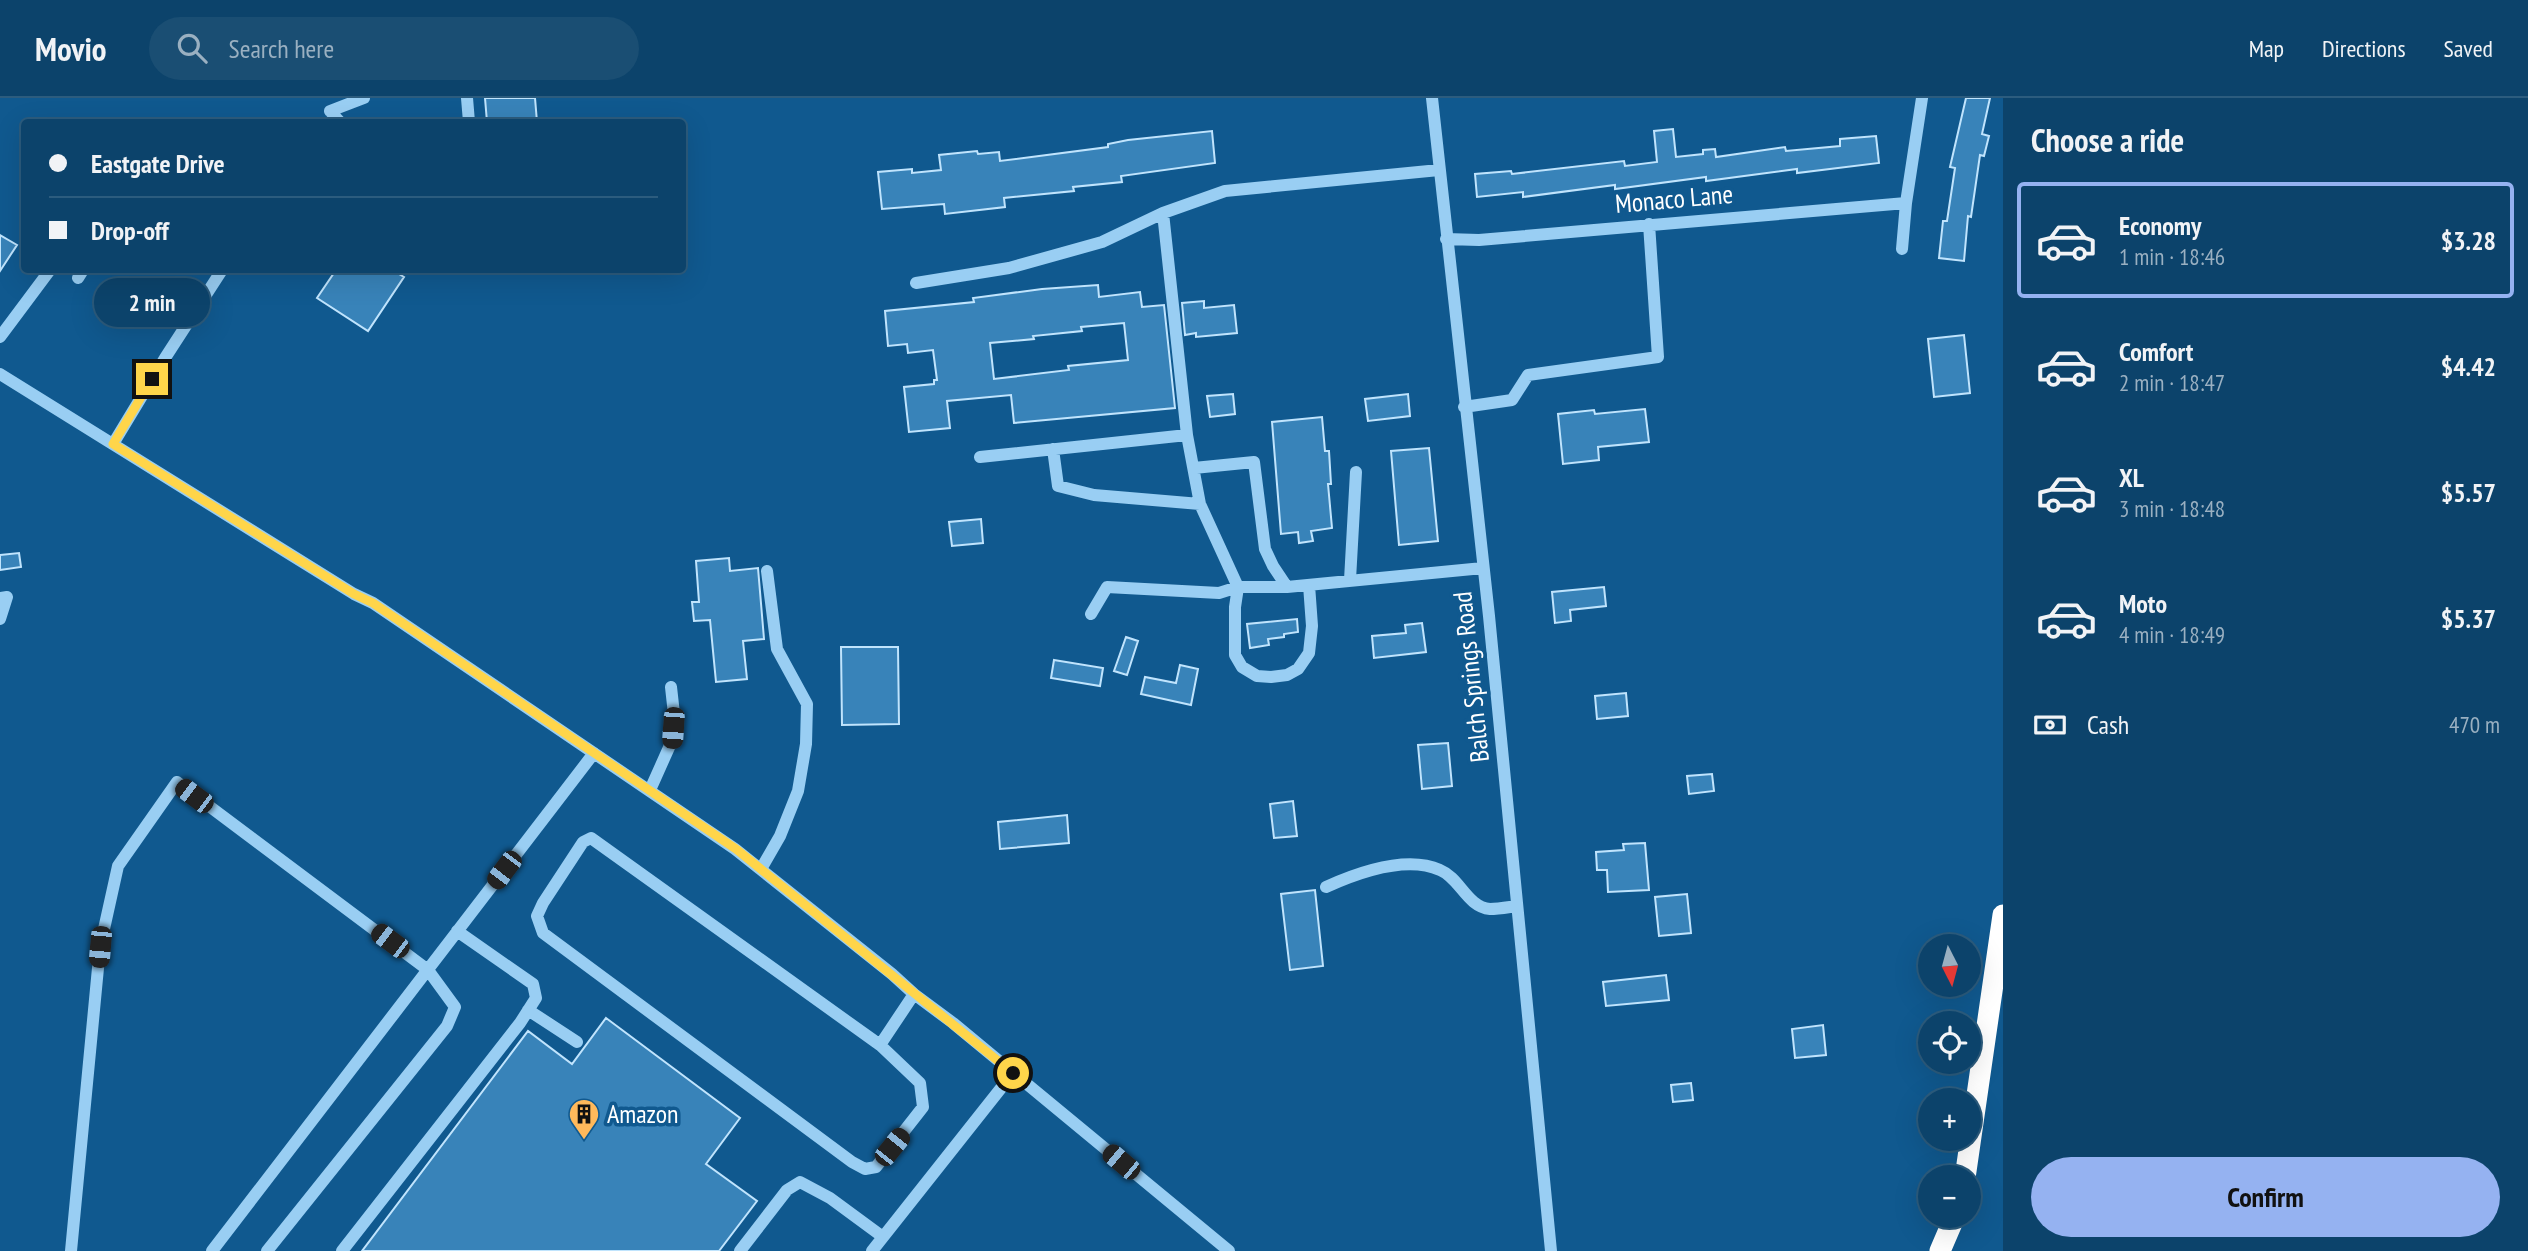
<!DOCTYPE html>
<html lang="en">
<head>
<meta charset="utf-8">
<style>
	body { margin:0; font-family:"PT Sans Narrow",sans-serif; background:#1a4e73; color:#f1f3f6; height:100vh; display:flex; flex-direction:column; font-size:26px; white-space:nowrap }
	* { box-sizing:border-box; margin:0 }
	p { font-size:23px; color:#9ab0c1 }
	.icon { flex:none; width:38px; height:38px; fill:none; stroke:currentColor; stroke-width:2; stroke-linecap:round; stroke-linejoin:round }
	.map { position:relative; flex:1; overflow:hidden }
	.sheet { display:flex; flex-direction:column; background:#0c436b; width:525px }
	.sheet>* { flex:none }
	.top-card { position:absolute; left:21px; top:21px; width:665px; height:154px; border-radius:7px; box-shadow:0 7px 28px #0002,0 0 0 2px #2c5c7e; display:grid; align-content:center; height:154px; padding:0 28px; background:#0c436b }
	.needle { width:46px; rotate:174deg }
	.buttons { position:absolute; left:1918px; top:836px; display:grid; gap:14px }
	.buttons a { display:grid; place-items:center; width:63px; height:63px; border-radius:50%; background:#0c436b; box-shadow:0 7px 28px #0002,0 0 0 2px #2c5c7e; font-size:35px }
	.end { position:absolute; width:32px; height:32px; margin:-16px; border:9px solid #ffd54a; background:#111; box-shadow:0 0 0 4px #111 }
	.from { border-radius:50% }
	.bubble { position:absolute; height:49px; border-radius:24px; background:#0c436b; box-shadow:0 7px 28px #0002,0 0 0 2px #2c5c7e; font-size:23px; font-weight:800; line-height:49px; text-align:center }
	.car { position:absolute; width:21px; height:42px; margin:-21px -10px; border-radius:9px; box-shadow:0 0 5px 2px #0007; background:linear-gradient(#222 24%,#8ab4d8 0 40%,#222 0 76%,#8ab4d8 0 86%,#222 0) }
	.top-card b { display:flex; align-items:center; gap:24px; height:66px; font-size:26px }
	.top-card b+b { border-top:2px solid #2c5c7e }
	.top-card i { width:18px; height:18px; background:#f1f3f6 }
	ul { padding:0; list-style:none }
	li { display:flex; align-items:center; gap:21px; height:116px; margin:0 14px 10px; padding:0 14px; border:4px solid transparent; border-radius:7px }
	li div { flex:1 }
	li b { display:block; font-size:26px }
	li em { font-style:normal; font-weight:800 }
	li.on { border-color:#95b2f1 }
	li>.icon { width:63px; height:63px; stroke-width:1.5 }
	h2 { padding:0 28px; font-size:32px; line-height:84px }
	.pay { display:flex; align-items:center; gap:18px; height:77px; padding:0 28px; font-size:26px }
	.pay p { margin-inline-start:auto }
	.primary-button { display:flex; gap:14px; margin-top:auto; padding:14px 28px }
	.primary-button a { flex:1; height:80px; border-radius:42px; background:#95b2f1; color:#111; font-size:28px; font-weight:800; line-height:80px; text-align:center }
	header { display:flex; align-items:center; gap:42px; box-sizing:border-box; height:98px; padding:0 35px; background:#0c436b; border-bottom:2px solid #2c5c7e }
	header strong { font-size:33px }
	nav { display:flex; gap:38px; margin-inline-start:auto; font-size:24px }
	.search { width:490px; height:63px; background:#1a4e73; display:flex; align-items:center; gap:18px; box-sizing:border-box; padding:0 24px; border-radius:38px; color:#9ab0c1; font-size:26px }
	main { display:flex; flex:1; min-height:0 }
	.map>svg:first-child { display:block }
</style>
</head>
<body>
<header>
<strong>Movio</strong>
<div class="search"><svg class="icon" aria-label="search" viewBox="0 0 24 24"><circle cx="10" cy="10" r="6"/><path d="M15 15l6 6"/></svg>Search here</div>
<nav><a>Map</a><a>Directions</a><a>Saved</a></nav>
</header>
<main>
<div class="map">
<svg width="2003" height="1153" viewBox="0 0 2003 1153">
	<rect width="100%" height="100%" fill="#10598f"/>
	<!-- building -->
	<path fill="#3883b9" stroke="#c0e4fd" stroke-width="2" fill-rule="evenodd" d="M485,0h50l2,24h-50z
		M1966,0h24l-8,36 7,2 -5,20 -4,-1 -9,62 -3,-1 -4,45 -25,-3 4,-37h4l8,-53 -5,-1z
		M1673,31l3,28 27,-3v-4l12,-1 1,8 69,-10 1,4 54,-5v-7l36,-3 3,27 -82,10v-4l-91,12v-4l-91,12v-4l-92,12v-5l-46,5 -2,-23 36,-3 1,3 112,-13 1,5 32,-4 -3,-31z
		M1212,33l3,32 -94,13 1,6 -49,5 1,4 -70,7 1,9 -60,7 -1,-10 -62,5 -4,-37 34,-3v4l29,-3 -2,-15 38,-4 1,3 21,-2 1,9 108,-14v-3l20,-4z
		M0,137l17,10 -17,26z
		M336,172h56l12,7 -36,54 -51,-33z
		M1098,187l1,12 41,-5 2,15 22,-2 11,103 -161,15 -3,-28 -64,6 3,27 -41,4 -5,-45 30,-3v-4h3l-4,-30 -25,3 -1,-9 -19,2 -3,-35 89,-9 -1,-4 69,-9zM1124,225l4,37 -60,6 1,4 -75,9 -4,-36 44,-4 -1,-3 49,-5 -1,-4z
		M1204,203v7l30,-3 3,28 -41,4v-4l-11,2 -3,-32z
		M1964,237l6,58 -36,4 -6,-58z
		M1233,296l2,20 -25,3 -3,-21z
		M1408,296l2,22 -42,5 -3,-22z
		M1645,311l4,33 -51,5 1,13 -36,4 -5,-50 36,-4 1,4z
		M1322,319l3,34h4l2,33h-3l4,44 -21,3 2,10 -14,2 -1,-11 -17,2 -9,-112z
		M1429,350l9,93 -39,4 -8,-94z
		M981,421l2,24 -31,3 -3,-24z
		M19,455l2,14 -21,3v-15z
		M729,460l1,13 28,-3 6,71 -21,2 4,38 -31,3 -6,-62 -16,1 -2,-19h7l-3,-41z
		M1604,489l2,19 -36,4 1,11 -16,2 -3,-31z
		M1297,521l1,13 -14,2v3l-16,2 1,6 -19,3 -3,-24z
		M1422,525l4,29 -52,6 -2,-22 34,-3 -1,-8z
		M1126,539l12,4 -11,34 -13,-4z
		M841,549h57l1,77 -57,1z
		M1054,562l49,8 -3,18 -49,-8z
		M1180,567l18,4 -7,36 -50,-11 4,-17 31,6z
		M1626,595l2,23 -31,3 -2,-23z
		M1448,645l4,43 -30,3 -4,-44z
		M1712,676l2,17 -25,3 -2,-18z
		M1293,703l4,35 -23,2 -4,-34z
		M1067,717l2,28 -69,6 -2,-27z
		M1645,745l4,47 -41,2 -1,-22h-10l-1,-18 28,-2 -1,-6z
		M1315,792l8,76 -33,4 -9,-76z
		M1687,796l4,39 -32,3 -4,-39z
		M1666,877l3,25 -63,6 -3,-24z
		M606,920l134,100 -34,46 51,37 -38,50h-357l166,-220 44,33z
		M1823,927l3,30 -31,3 -3,-29z
		M1691,985l2,17 -20,2 -2,-17z"/>
	<g fill="none" stroke-linecap="round" stroke-linejoin="round">
		<!-- minor -->
		<path stroke="#99cef3" stroke-width="12" d="M467,0l2,24
			M1432,0l57,518 62,635
			M330,13l34,-13
			M330,13l10,11
			M1163,115l24,222 13,69 38,83 -3,20v48l7,12 15,9 14,1 16,-2 11,-6 11,-16 3,-27 -3,-41
			M1446,141l33,1 427,-37
			M1902,151l4,-46 16,-105
			M78,180l5,-8
			M916,185l93,-15 93,-26 61,-29 62,-22 214,-21
			M0,239l50,-67
			M0,276l354,220 19,9 362,246 157,125 22,20 39,29 276,228
			M1464,309l48,-7 16,-25 130,-18 -9,-133
			M113,346l52,-86 57,-88
			M1053,351l5,37 36,9 106,9
			M980,359l207,-22
			M1194,370l60,-6 11,87 8,17 14,21
			M1350,482l6,-108
			M0,500l7,-1 -7,22
			M1091,516l16,-27 112,6 19,-6h49l196,-19
			M650,692l21,-47 3,-29 -3,-27
			M761,771l19,-33 18,-45 8,-47 1,-40 -30,-55 -10,-78
			M1326,789c31,-14 80,-32 114,-17 20,8 27,37 50,39 9,0 19,-2 27,-3
			M528,912l49,32
			M880,947l-289,-207 -8,4 -40,61 -6,13 6,17 309,229 13,7 11,-2 47,-60 -3,-24 -40,-38 34,-51
			M71,1153l29,-304 18,-81 59,-84 251,188 27,37 -8,19 -180,225
			M212,1153l382,-498
			M342,1153l178,-228 16,-25 -3,-14 -76,-53
			M740,1153l47,-61 13,-8 30,16 53,39
			M872,1153l141,-178"/>
		<!-- highway -->
		<path stroke="#fff" stroke-width="21" d="M1965,1080l38,-263
			M1940,1153l15,-35"/>
	</g>
	<g fill="none" stroke-linecap="round" stroke-linejoin="round">
		<!-- route -->
		<path stroke="#ffd54a" stroke-width="9" d="M152,281l-39,65 241,150 19,9 363,246 277,224"/>
	</g>
	<!-- icons -->
	<defs>
		<g id="building-pin" transform="scale(1.575)"><path d="M0 17L-7.5 6A9.5 9.5 0 1 1 7.5 6Z" fill="#ffb95b" stroke="#10598f"/><path d="M-4-6H4V6H1V3H-1V6H-4ZM-2.5-4.3h1.7v1.8h-1.7ZM.8-4.3h1.7v1.8H.8ZM-2.5-1h1.7V.8h-1.7ZM.8-1h1.7V.8H.8Z" fill="#111"/></g>
	</defs>
	<g fill-rule="evenodd">
		<use href="#building-pin" x="584" y="1016"/>
	</g>
	<g text-anchor="middle" stroke-width="7" stroke-linejoin="round" paint-order="stroke">
		<!-- street labels -->
		<g font-size="26" fill="#fff" stroke="#10598f">
			<text transform="translate(1674 101) rotate(-5)" y="9">Monaco Lane</text>
			<text transform="translate(1471 579) rotate(-96)" y="9">Balch Springs Road</text>
		</g>
		<!-- poi labels -->
		<g font-size="26" fill="#fff" stroke="#10598f" text-anchor="start">
			<text x="607" y="1025">Amazon</text>
		</g>
	</g>
</svg>
<div class="buttons">
<a><svg class="needle" viewBox="-14 -14 28 28"><path d="M0-13l5 13h-10z" fill="#e53935"/><path d="M0 13l5-13h-10z" fill="#9ab0c1"/></svg></a>
<a><svg class="icon" aria-label="locate" viewBox="0 0 24 24"><circle cx="12" cy="12" r="6"/><path d="M12 2v4M12 18v4M2 12h4M18 12h4"/></svg></a>
<a>+</a>
<a>−</a>
</div>
<i class="end from" style="left:1013px;top:975px"></i>
<i class="end" style="left:152px;top:281px"></i>
<div class="bubble" style="left:94px;top:180px;width:116px">2 min</div>
<i class="car" style="left:673px;top:630px;rotate:184deg"></i>
<i class="car" style="left:194px;top:698px;rotate:307deg"></i>
<i class="car" style="left:504px;top:772px;rotate:217deg"></i>
<i class="car" style="left:390px;top:843px;rotate:307deg"></i>
<i class="car" style="left:100px;top:849px;rotate:185deg"></i>
<i class="car" style="left:892px;top:1049px;rotate:39deg"></i>
<i class="car" style="left:1121px;top:1064px;rotate:310deg"></i>
<div class="top-card">
<b><i class="from"></i>Eastgate Drive</b>
<b><i></i>Drop-off</b>
</div>
</div>
<section class="sheet">
<h2>Choose a ride</h2>
<ul>
<li class="on"><svg class="icon" aria-label="car" viewBox="0 0 24 24"><path d="M5 17H2v-5l4-1 3-4h7l3 4 3 1v5h-3M9 17h6M6 11h13"/><circle cx="7" cy="17" r="2"/><circle cx="17" cy="17" r="2"/></svg><div><b>Economy</b><p>1 min · 18:46</p></div><em>$3.28</em></li>
<li><svg class="icon" aria-label="car" viewBox="0 0 24 24"><path d="M5 17H2v-5l4-1 3-4h7l3 4 3 1v5h-3M9 17h6M6 11h13"/><circle cx="7" cy="17" r="2"/><circle cx="17" cy="17" r="2"/></svg><div><b>Comfort</b><p>2 min · 18:47</p></div><em>$4.42</em></li>
<li><svg class="icon" aria-label="car" viewBox="0 0 24 24"><path d="M5 17H2v-5l4-1 3-4h7l3 4 3 1v5h-3M9 17h6M6 11h13"/><circle cx="7" cy="17" r="2"/><circle cx="17" cy="17" r="2"/></svg><div><b>XL</b><p>3 min · 18:48</p></div><em>$5.57</em></li>
<li><svg class="icon" aria-label="car" viewBox="0 0 24 24"><path d="M5 17H2v-5l4-1 3-4h7l3 4 3 1v5h-3M9 17h6M6 11h13"/><circle cx="7" cy="17" r="2"/><circle cx="17" cy="17" r="2"/></svg><div><b>Moto</b><p>4 min · 18:49</p></div><em>$5.37</em></li>
</ul>
<div class="pay"><svg class="icon" aria-label="cash" viewBox="0 0 24 24"><path d="M3 7h18v10H3z"/><circle cx="12" cy="12" r="2"/></svg>Cash<p>470 m</p></div>
<div class="primary-button"><a>Confirm</a></div>
</section>
</main>
</body>
</html>
